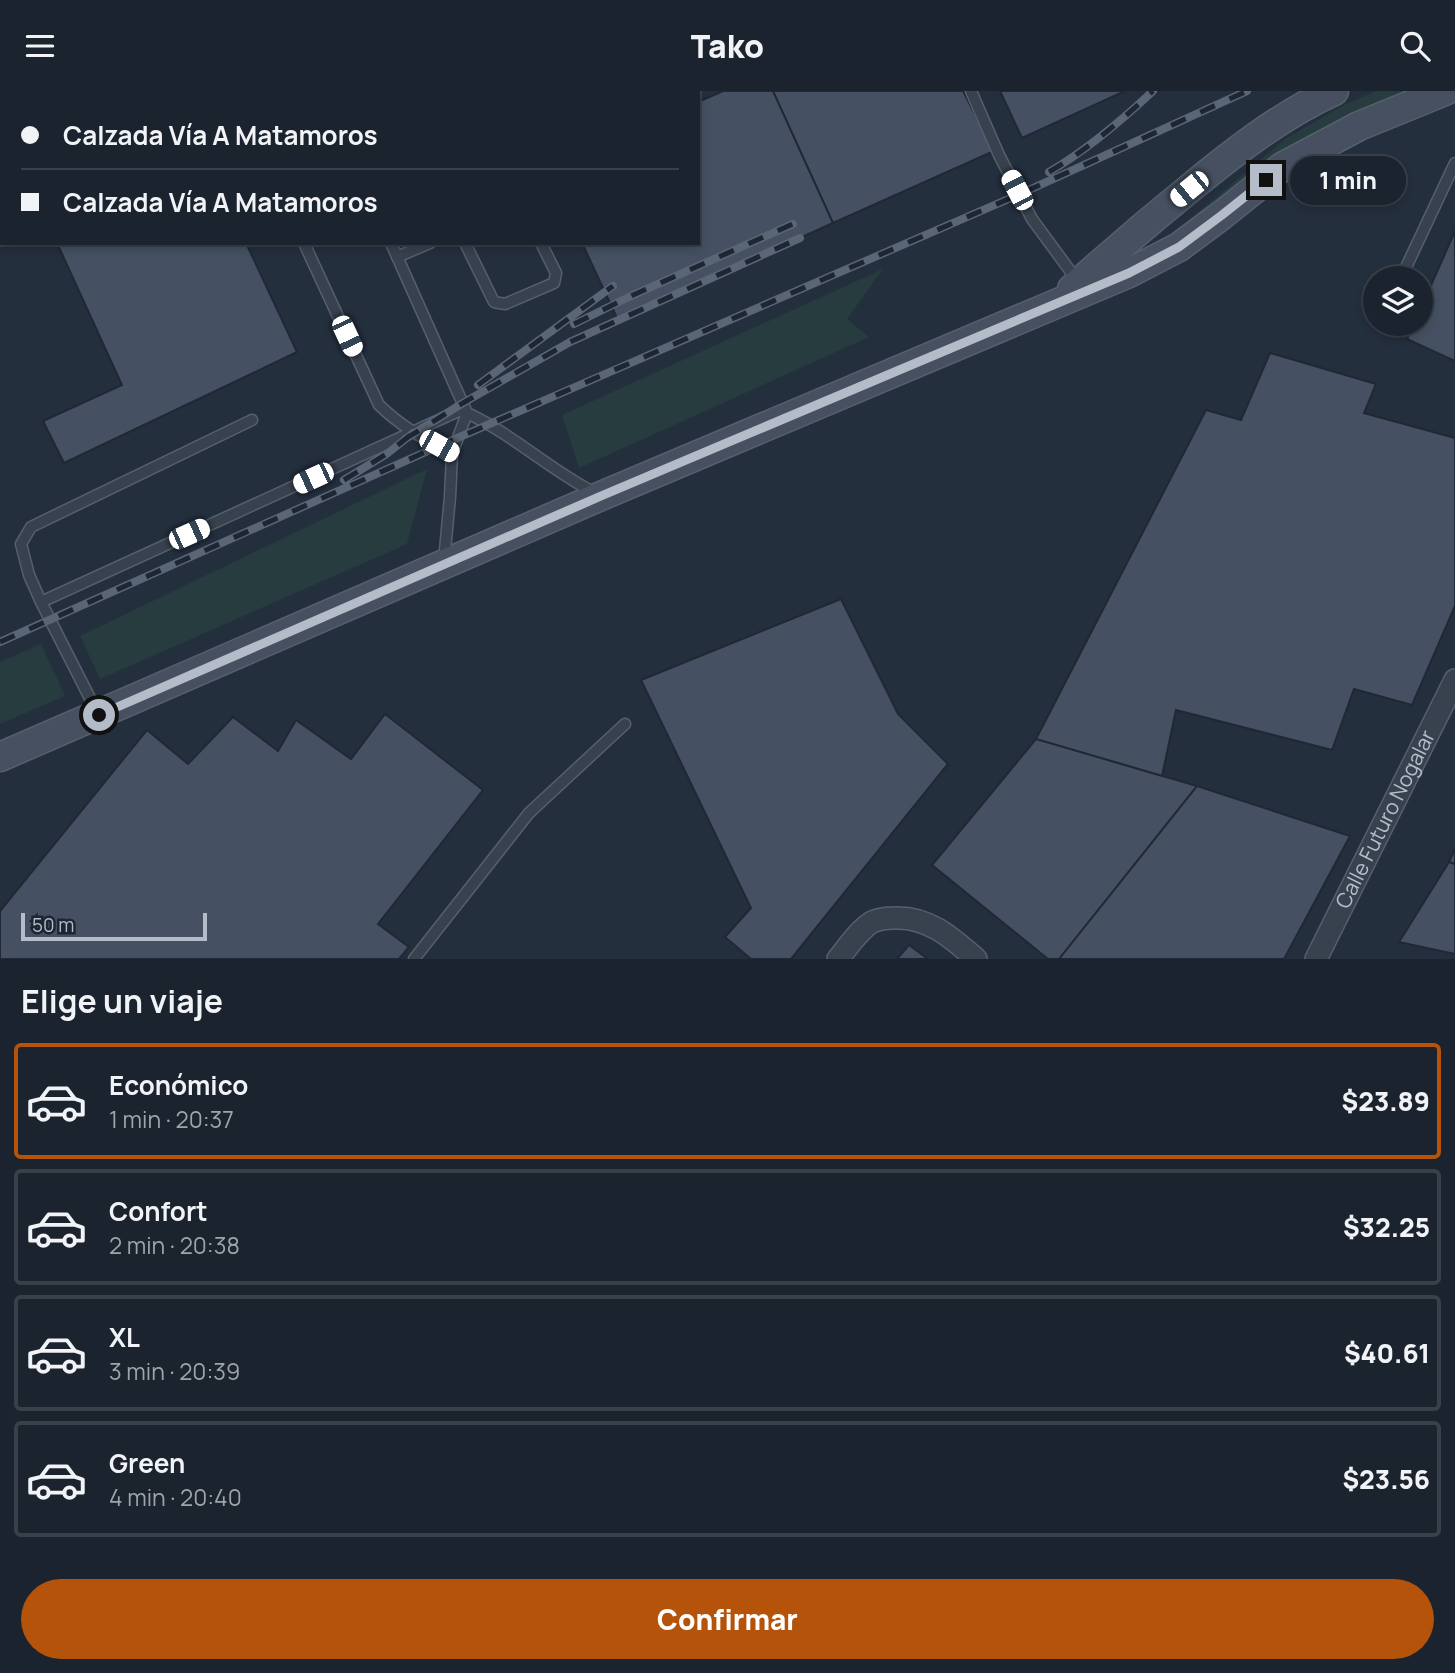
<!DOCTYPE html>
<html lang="es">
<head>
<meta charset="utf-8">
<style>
	body { margin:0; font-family:Manrope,sans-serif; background:#242b36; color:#f1f3f6; height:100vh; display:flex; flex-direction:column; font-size:26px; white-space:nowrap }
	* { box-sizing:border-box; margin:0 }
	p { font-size:23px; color:#a0a4aa }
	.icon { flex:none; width:38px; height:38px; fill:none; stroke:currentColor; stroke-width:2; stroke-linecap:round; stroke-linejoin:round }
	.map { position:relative; height:868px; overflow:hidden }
	.panel { display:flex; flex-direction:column; background:#1b232e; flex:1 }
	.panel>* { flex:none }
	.guide { position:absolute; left:0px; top:0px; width:700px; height:154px; box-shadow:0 4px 10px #0003,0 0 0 2px #39404a; display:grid; align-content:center; height:154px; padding:0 21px; background:#1b232e }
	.tools { position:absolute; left:1363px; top:175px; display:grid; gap:14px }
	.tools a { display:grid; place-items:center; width:70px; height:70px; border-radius:50%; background:#1b232e; box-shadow:0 4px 10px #0003,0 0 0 2px #39404a; font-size:35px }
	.scale { position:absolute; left:21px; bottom:18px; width:186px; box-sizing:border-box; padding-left:7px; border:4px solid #b4bcc9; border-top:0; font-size:19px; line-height:24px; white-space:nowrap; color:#b4bcc9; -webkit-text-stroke:5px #1d2633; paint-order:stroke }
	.end { position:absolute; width:32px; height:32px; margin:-16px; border:9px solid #b4bcc9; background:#111; box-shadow:0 0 0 4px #111 }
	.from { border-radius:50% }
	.bubble { position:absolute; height:49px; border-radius:24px; background:#1b232e; box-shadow:0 4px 10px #0003,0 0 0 2px #39404a; font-size:23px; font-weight:800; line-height:49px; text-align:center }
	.car { position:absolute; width:21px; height:42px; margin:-21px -10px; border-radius:9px; box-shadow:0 0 5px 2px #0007; background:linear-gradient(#fff 24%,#345 0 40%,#fff 0 76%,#345 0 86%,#fff 0) }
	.guide b { display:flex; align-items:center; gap:24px; height:66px; font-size:26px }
	.guide b+b { border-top:2px solid #39404a }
	.guide i { width:18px; height:18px; background:#f1f3f6 }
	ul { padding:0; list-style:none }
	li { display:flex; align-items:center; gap:21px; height:116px; margin:0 14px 10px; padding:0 7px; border:4px solid #39404a; border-radius:7px }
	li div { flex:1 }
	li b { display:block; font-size:26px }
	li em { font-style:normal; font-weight:800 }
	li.active { border-color:#b45309 }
	li>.icon { width:63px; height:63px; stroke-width:1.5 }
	h2 { padding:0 21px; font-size:32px; line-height:84px }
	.cta { display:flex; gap:14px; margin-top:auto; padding:14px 21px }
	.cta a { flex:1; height:80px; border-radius:42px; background:#b45309; color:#fff; font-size:28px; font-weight:800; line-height:80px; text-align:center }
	header { display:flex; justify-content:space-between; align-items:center; height:91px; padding:0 21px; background:#1b232e; font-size:32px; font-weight:800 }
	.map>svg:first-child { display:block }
</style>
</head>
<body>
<header><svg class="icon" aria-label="menu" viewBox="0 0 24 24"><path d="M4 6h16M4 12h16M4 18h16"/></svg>Tako<svg class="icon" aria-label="search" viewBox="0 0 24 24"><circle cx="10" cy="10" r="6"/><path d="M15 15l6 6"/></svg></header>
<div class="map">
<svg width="1455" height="868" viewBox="0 0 1455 868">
	<rect width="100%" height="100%" fill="#242f3e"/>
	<!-- green -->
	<path fill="#263c3f" d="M1376,0h49l-274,161 134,-113 59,-34z
		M883,178l-36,50 22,18 -290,131 -17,-53z
		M427,378l-20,75 -307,135 -20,-43z
		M41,553l24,52 -65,28v-62z"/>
	<!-- building -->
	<path fill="#455162" stroke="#1f2835" stroke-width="2" d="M167,0h140l1,2h-145z
		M371,0h70l-4,2h-65z
		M723,0h50l60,132 -215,97 -36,-77h116v-141z
		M773,0h190l31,60 -161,72z
		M1000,0h125l-103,47z
		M1455,140v130l-48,-22 7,-15h7v-16z
		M57,152h189l51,109 -233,111 -21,-42 79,-36z
		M1270,262l106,31 -12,29 91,25v168l-43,99 -58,-16 -22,61 -156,-40 -14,66 -126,-37 170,-329 35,10z
		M841,508l57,115 50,50 -157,195h-40l-26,-22 26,-29 -110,-228z
		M385,623l98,76 -105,134 31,23 -10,12h-399v-48l147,-181 41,34 45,-47 45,34 18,-31 55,39z
		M1036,648l161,47 -138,173h-11l-116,-94z
		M1197,695l153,50 -66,123h-225z
		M1455,758v15l-6,-2z
		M1449,771l6,2v90l-56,-12z
		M909,854l19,14h-31z"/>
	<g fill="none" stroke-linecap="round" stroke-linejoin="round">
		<!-- lane casing -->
		<g stroke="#565f6c" stroke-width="13">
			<path id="lane" d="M37,0v2
				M323,0l1,2
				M971,0l28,64 33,64 47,64
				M111,2l4,-2
				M304,152l75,162c24,23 44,33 73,49
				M391,152l76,170c47,22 84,58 130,81
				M465,152l29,59 11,2 49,-21 2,-10 -15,-30
				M397,166l33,-14
				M1401,187l54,-115
				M444,470l6,-64 2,-43 15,-41
				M41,511l424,-194
				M97,621l-56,-110 -12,-27 -8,-31 10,-17 221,-107
				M414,868l115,-146 96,-89"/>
		</g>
		<!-- street casing -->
		<g stroke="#565f6c" stroke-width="24">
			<g id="street">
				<path d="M838,868c10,-12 20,-28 34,-37 7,-3 15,-4 22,-4 34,-2 58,20 82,41"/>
				<path id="s1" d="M1316,868l139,-279"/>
			</g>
		</g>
		<!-- secondary casing -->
		<g stroke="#565f6c" stroke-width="31">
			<path id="secondary" d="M1072,198c40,-36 81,-71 123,-105 43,-35 88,-70 139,-93
				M0,666l601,-261 528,-223 50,-26 43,-32 60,-48 77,-41 86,-35"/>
		</g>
		<!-- lane -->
		<use href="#lane" stroke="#38414e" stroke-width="10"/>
		<!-- street -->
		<use href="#street" stroke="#38414e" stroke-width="21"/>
		<!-- secondary -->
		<use href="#secondary" stroke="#465061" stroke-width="28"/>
		<!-- rail casing -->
		<g stroke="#5a6575" stroke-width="8">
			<path id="rail" d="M1049,81c38,-22 72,-51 104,-81
				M574,233l57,-28 162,-72
				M478,294l135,-99
				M405,348l58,-36 107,-61 230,-104
				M344,389l44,-27 25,-20
				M0,551l439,-196 581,-252 227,-103"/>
		</g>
		<!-- rail -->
		<use href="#rail" stroke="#1d2633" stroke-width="5" stroke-dasharray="16" stroke-linecap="butt"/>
	</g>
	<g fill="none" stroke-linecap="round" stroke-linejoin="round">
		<!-- route -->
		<path stroke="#b4bcc9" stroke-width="9" d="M99,624l502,-219 528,-223 50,-26 43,-32 44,-35"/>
	</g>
	<g text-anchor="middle" stroke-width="6" stroke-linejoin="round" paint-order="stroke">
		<!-- street labels -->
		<g font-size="21" fill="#b4bcc9" stroke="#1d2633">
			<text dy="7" stroke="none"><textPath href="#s1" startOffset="156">Calle Futuro Nogalar</textPath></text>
		</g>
	</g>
</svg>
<div class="tools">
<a><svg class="icon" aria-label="layers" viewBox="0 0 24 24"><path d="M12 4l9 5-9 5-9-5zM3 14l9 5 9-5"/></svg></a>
</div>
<div class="scale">50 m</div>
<i class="end from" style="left:99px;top:624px"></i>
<i class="end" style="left:1266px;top:89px"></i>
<div class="bubble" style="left:1290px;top:65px;width:116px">1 min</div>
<i class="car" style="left:1189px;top:98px;rotate:231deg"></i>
<i class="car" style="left:1017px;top:99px;rotate:332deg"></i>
<i class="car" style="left:347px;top:245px;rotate:155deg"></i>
<i class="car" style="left:439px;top:355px;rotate:119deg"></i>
<i class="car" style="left:313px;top:387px;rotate:245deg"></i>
<i class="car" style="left:189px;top:443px;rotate:66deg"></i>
<div class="guide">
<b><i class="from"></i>Calzada Vía A Matamoros</b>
<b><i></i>Calzada Vía A Matamoros</b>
</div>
</div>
<section class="panel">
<h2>Elige un viaje</h2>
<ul>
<li class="active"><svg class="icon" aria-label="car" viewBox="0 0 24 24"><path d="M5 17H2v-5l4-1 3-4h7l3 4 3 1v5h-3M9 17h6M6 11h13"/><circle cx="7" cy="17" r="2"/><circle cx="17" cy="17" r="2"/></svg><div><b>Económico</b><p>1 min · 20:37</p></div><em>$23.89</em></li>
<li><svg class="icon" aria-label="car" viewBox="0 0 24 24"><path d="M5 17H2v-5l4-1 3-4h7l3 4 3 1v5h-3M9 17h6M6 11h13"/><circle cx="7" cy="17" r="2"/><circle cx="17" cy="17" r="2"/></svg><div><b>Confort</b><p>2 min · 20:38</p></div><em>$32.25</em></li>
<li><svg class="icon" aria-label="car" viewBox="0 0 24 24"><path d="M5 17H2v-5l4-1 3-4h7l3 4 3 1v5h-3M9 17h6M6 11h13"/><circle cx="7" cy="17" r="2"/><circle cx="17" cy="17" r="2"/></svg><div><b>XL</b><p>3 min · 20:39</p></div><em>$40.61</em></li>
<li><svg class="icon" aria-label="car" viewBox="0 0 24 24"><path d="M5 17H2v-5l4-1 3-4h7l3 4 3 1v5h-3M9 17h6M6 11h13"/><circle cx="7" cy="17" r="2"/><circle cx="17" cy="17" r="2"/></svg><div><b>Green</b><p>4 min · 20:40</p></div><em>$23.56</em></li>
</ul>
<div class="cta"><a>Confirmar</a></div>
</section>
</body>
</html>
